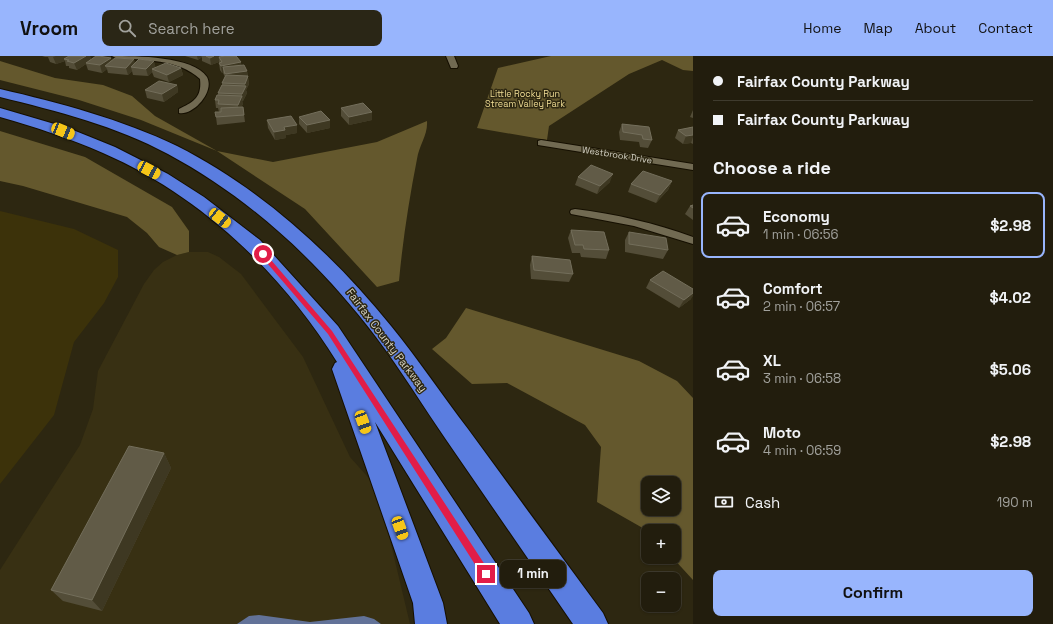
<!DOCTYPE html>
<html lang="en">
<head>
<meta charset="utf-8">
<style>
	body { margin:0; font-family:"Space Grotesk",sans-serif; background:#2a2616; color:#f1f3f6; height:100vh; display:flex; flex-direction:column; font-size:15px; white-space:nowrap }
	* { box-sizing:border-box; margin:0 }
	p { font-size:13px; color:#a2a29d }
	.icon { flex:none; width:22px; height:22px; fill:none; stroke:currentColor; stroke-width:2; stroke-linecap:round; stroke-linejoin:round }
	.map { position:relative; flex:1; overflow:hidden }
	.drawer { display:flex; flex-direction:column; background:#221d0d; width:360px }
	.drawer>* { flex:none }
	.hud { display:grid; align-content:center; height:88px; padding:0 20px; background:#221d0d }
	.buttons { position:absolute; left:641px; top:420px; display:grid; gap:8px }
	.buttons a { display:grid; place-items:center; width:40px; height:40px; border-radius:8px; background:#221d0d; box-shadow:0 1px 3px #0004,0 0 0 1px #3f3b2e; font-size:20px }
	.end { position:absolute; width:18px; height:18px; margin:-9px; border:5px solid #e11d48; background:#fff; box-shadow:0 0 0 2px #fff }
	.from { border-radius:50% }
	.bubble { position:absolute; height:28px; border-radius:8px; background:#221d0d; box-shadow:0 1px 3px #0004,0 0 0 1px #3f3b2e; font-size:13px; font-weight:700; line-height:28px; text-align:center }
	.car { position:absolute; width:12px; height:24px; margin:-12px -6px; border-radius:5px; box-shadow:0 0 3px 1px #0007; background:linear-gradient(#f5c518 24%,#345 0 40%,#f5c518 0 76%,#345 0 86%,#f5c518 0) }
	.hud b { display:flex; align-items:center; gap:14px; height:38px; font-size:15px }
	.hud b+b { border-top:1px solid #3f3b2e }
	.hud i { width:10px; height:10px; background:#f1f3f6 }
	ul { padding:0; list-style:none }
	li { display:flex; align-items:center; gap:12px; height:66px; margin:0 8px 6px; padding:0 12px; border:2px solid transparent; border-radius:8px }
	li div { flex:1 }
	li b { display:block; font-size:15px }
	li em { font-style:normal; font-weight:700 }
	li.active { border-color:#98b5fd }
	li>.icon { width:36px; height:36px; stroke-width:1.5 }
	h2 { padding:0 20px; font-size:18px; line-height:48px }
	.pay { display:flex; align-items:center; gap:10px; height:44px; padding:0 20px; font-size:15px }
	.pay p { margin-inline-start:auto }
	.cta { display:flex; gap:8px; margin-top:auto; padding:8px 20px }
	.cta a { flex:1; height:46px; border-radius:8px; background:#98b5fd; color:#111; font-size:16px; font-weight:700; line-height:46px; text-align:center }
	header { display:flex; align-items:center; gap:24px; box-sizing:border-box; height:56px; padding:0 20px; background:#98b5fd; color:#111 }
	header strong { font-size:19px }
	nav { display:flex; gap:22px; margin-inline-start:auto; font-size:14px }
	.search { width:280px; height:36px; background:#2a2616; display:flex; align-items:center; gap:10px; box-sizing:border-box; padding:0 14px; border-radius:8px; color:#a2a29d; font-size:15px }
	main { display:flex; flex:1; min-height:0 }
	.map>svg:first-child { display:block }
</style>
</head>
<body>
<header>
<strong>Vroom</strong>
<div class="search"><svg class="icon" aria-label="search" viewBox="0 0 24 24"><circle cx="10" cy="10" r="6"/><path d="M15 15l6 6"/></svg>Search here</div>
<nav><a>Home</a><a>Map</a><a>About</a><a>Contact</a></nav>
</header>
<main>
<div class="map">
<svg width="693" height="568" viewBox="0 0 693 568">
	<rect width="100%" height="100%" fill="#2d2711"/>
	<!-- built -->
	<path fill="#383013" d="M189,196h19l11,5 22,17 62,83 47,100 24,27 15,52 21,88h-410v-54l80,-125 13,-36 5,-38 46,-87 10,-14 9,-8 14,-7z"/>
	<!-- green -->
	<path fill="#3c320a" d="M0,155l74,18 44,21v27l-14,26 -30,39 -20,73 -54,69z"/>
	<!-- forest -->
	<path fill="#64582d" fill-rule="evenodd" d="M551,0h142v15l-10,-1 -21,-10 -33,14 -80,52 -2,14 -70,-12 21,-60z
		M0,5l55,17 48,7 29,11 23,20 62,35 56,11 104,-20 50,-21c1,14 -8,24 -10,38 -8,41 -14,79 -18,122l-22,6 -72,-78 -88,-58 -76,-31 -62,-20 -79,-20z
		M0,75l85,26 87,50 17,24v21l-12,3 -18,-8 -12,-14 -20,-16 -104,-31 -23,-5z
		M466,252l173,53 38,20 16,17v182l-21,-23h2v-26h-26l-51,-29 4,-55 -16,-22 -78,-42 -35,1 -40,-35 14,-11zM648,427h26v26h-26z"/>
	<!-- water -->
	<path fill="#627298" d="M259,559l51,7 54,-6 10,3 7,5h-144l12,-8z"/>
	<g fill="none" stroke-linecap="round" stroke-linejoin="round">
		<!-- street casing -->
		<g stroke="#150f00" stroke-width="2">
			<path id="street" d="M112,0c24,0 81,0 95,21 8,15 -14,39 -28,36v-4c15,-7 23,-12 21,-30 -21,-20 -57,-19 -84,-21z
				M446,0h8l4,10 -1,2h-6z
				M541,84l152,24v6l-155,-25v-4z
				M575,153c40,5 80,14 118,28v7l-59,-18 -63,-12 -1,-2 1,-2z"/>
		</g>
		<!-- highway casing -->
		<g stroke="#150f00" stroke-width="2">
			<path id="highway" d="M0,33c60,14 121,30 177,57 83,42 156,108 214,180 27,33 51,69 77,103 45,62 90,123 135,184l5,11h-35c-42,-61 -84,-122 -126,-183 -24,-35 -46,-71 -71,-104 -56,-74 -126,-139 -208,-183 -52,-28 -111,-43 -168,-57z
				M0,52l68,20 47,19 53,27 36,23 56,43 78,86 191,287 5,11h-34l-125,-202 68,181 4,21h-32l-2,-21 -81,-234 3,-6 2,-1c-55,-89 -137,-167 -234,-209 -34,-15 -68,-26 -103,-36z"/>
		</g>
		<!-- street -->
		<use href="#street" fill="#716a52" fill-rule="evenodd"/>
		<!-- highway -->
		<use href="#highway" fill="#5a7de0" fill-rule="evenodd"/>
	</g>
	<!-- wall -->
	<path fill="#534d38" d="M42,0h48l1,4 20,-2v2l24,3 21,4 25,1 2,7 -14,7 -15,-5 -2,-5 -4,4 -15,-1 -1,-4 -4,4 -20,-2 -1,-4 -5,4 -14,-3 -2,-6 -9,6 -8,-2v-2h-3l-1,-5 -9,3 -6,-2 -2,-5h-3z
		M185,0h51l5,6v3l6,6 2,13 -3,6 1,3 -4,8h-1l1,3 -2,3h2l2,15 -28,3 -1,-8 5,-5h-2l-1,-4h-2l-1,-8 3,-5v-2l4,-8v-2l3,-6 -2,-4h-1l-2,-3 -1,-7h1l-1,-1 -8,3 -9,-4v-4l-4,3z
		M177,29l1,7 -14,10 -17,-4 -2,-8z
		M341,52l31,12 -23,5 -8,-9z
		M693,54v8l-3,-1z
		M299,61l31,3v8l-23,5 -8,-9z
		M267,64l30,13 -11,2v3l-11,2 -7,-12z
		M622,68l27,3 3,13 -4,8 -8,-1 -1,-5 -19,-2 -1,-8z
		M693,71v17l-2,-1 -8,1 -8,-6 3,-8z
		M578,121l32,5 -13,12 -22,-9z
		M672,125l-4,9 -12,13 -28,-11 3,-8z
		M693,149v15l-8,-6 5,-8z
		M571,174l38,20 -3,9 -25,-2 -1,-4h-8l-4,-15z
		M629,176l39,18 -5,9 -38,-7v-12z
		M532,200l41,18 -4,8 -38,-3 -1,-14z
		M650,224l41,19 -12,9 -33,-20z
		M164,397l7,15 -69,143 -39,-10 -12,-11z"/>
	<!-- shaded-wall -->
	<path fill="#3e3822" d="M56,0h17l-9,3 1,2 -9,3 -3,-7z
		M86,0h4l1,5 -5,2v1l-9,6 -3,-7z
		M197,0h4l1,1 -4,3z
		M214,0h14l-9,1v5l-8,3 -1,-7z
		M111,2l2,7 -8,1 2,3 -5,4 -2,-8z
		M134,3l2,8h-5l1,4 -4,4 -2,-7z
		M154,5l2,7 -4,1v3l-4,4 -2,-7z
		M241,6l1,7 -19,-2v6h-1l-1,-7z
		M181,12l2,7 -14,7 -2,-7z
		M247,15l2,13 -3,6 1,3 -4,8 -1,-7 3,-7v-3l-19,-3 -1,-7z
		M177,29l1,7 -14,10 -2,-8z
		M242,40l1,8 -4,8 -1,-7z
		M372,56v8l-23,5v-8z
		M330,64v8l-23,5v-8z
		M297,69v8l-11,2v3l-11,2 -1,-8 10,-5z
		M693,79v2l-2,6 -8,1 3,-8z
		M613,118l-3,8 -13,12 3,-8z
		M672,125l-4,9 -12,13 4,-8z
		M693,237v3l-2,3 -12,9 5,-8z
		M164,397l7,15 -69,143 -10,-11z"/>
	<!-- building -->
	<path fill="#615b47" stroke="#736e5b" d="M69,0h17l-12,7 -7,-2 2,-1 -5,-1z
		M96,0h3l12,2 -11,7 -14,-2z
		M206,0h8l-4,2z
		M225,0h11l5,6 -20,4 -2,-3 3,-1 -3,-5z
		M115,2l19,1 -8,9 -21,-2z
		M139,3l15,2 -8,8 -15,-2z
		M166,7l15,5 -14,7 -15,-6z
		M244,9l3,6 -22,3 -2,-7z
		M226,19l22,1 -3,8 -23,-1z
		M159,25l18,4 -15,9 -17,-4z
		M222,29l24,1 -4,8 -24,-1z
		M217,39l25,1 -4,9 -20,-1 1,-4h-4z
		M363,47l9,9 -23,5 -8,-9z
		M243,51l1,8 -28,2 -1,-5h6v-4z
		M321,55l9,9 -23,5 -8,-8z
		M291,60l6,9 -13,2 1,3 -11,2 -7,-12z
		M622,68l27,3 3,13 -9,-1 -1,-4 -19,-3z
		M693,71v8l-7,1 -8,-6z
		M591,109l22,9 -13,12 -22,-9z
		M643,115l29,10 -12,14 -29,-11z
		M693,149v3l-3,-2z
		M571,174l33,2 5,18 -25,-1 -1,-4h-8z
		M629,176l37,6 2,12 -39,-6z
		M532,200l38,4 3,14 -39,-4z
		M663,215l30,18v4l-9,7 -34,-20z
		M129,390l35,7 -72,147 -41,-10z"/>
	<!-- route -->
	<path fill="#e11d48" d="M261,197h4l67,78 157,240v6h-6l-155,-243 -67,-78z"/>
	<g text-anchor="middle" stroke-width="3" stroke-linejoin="round" paint-order="stroke">
		<!-- far-park labels -->
		<g font-size="9" fill="#efdc94" stroke="#2d2711">
			<text x="525" y="41">Little Rocky Run<tspan x="525" dy="10">Stream Valley Park</tspan></text>
		</g>
		<!-- far-street labels -->
		<g font-size="9" fill="#d6d3c6" stroke="#2d2711">
			<text transform="translate(617 99) rotate(9)" y="3">Westbrook Drive</text>
		</g>
		<!-- street labels -->
		<g font-size="11" fill="#d6d3c6" stroke="#2d2711">
			<text transform="translate(387 284) rotate(53)" y="4">Fairfax County Parkway</text>
		</g>
	</g>
</svg>
<div class="buttons">
<a><svg class="icon" aria-label="layers" viewBox="0 0 24 24"><path d="M12 4l9 5-9 5-9-5zM3 14l9 5 9-5"/></svg></a>
<a>+</a>
<a>−</a>
</div>
<i class="end from" style="left:263px;top:198px"></i>
<i class="end" style="left:486px;top:518px"></i>
<div class="bubble" style="left:500px;top:504px;width:66px">1 min</div>
<i class="car" style="left:63px;top:75px;rotate:112deg"></i>
<i class="car" style="left:149px;top:114px;rotate:118deg"></i>
<i class="car" style="left:220px;top:162px;rotate:128deg"></i>
<i class="car" style="left:363px;top:366px;rotate:160deg"></i>
<i class="car" style="left:400px;top:472px;rotate:160deg"></i>
</div>
<section class="drawer">
<div class="hud">
<b><i class="from"></i>Fairfax County Parkway</b>
<b><i></i>Fairfax County Parkway</b>
</div>
<h2>Choose a ride</h2>
<ul>
<li class="active"><svg class="icon" aria-label="car" viewBox="0 0 24 24"><path d="M5 17H2v-5l4-1 3-4h7l3 4 3 1v5h-3M9 17h6M6 11h13"/><circle cx="7" cy="17" r="2"/><circle cx="17" cy="17" r="2"/></svg><div><b>Economy</b><p>1 min · 06:56</p></div><em>$2.98</em></li>
<li><svg class="icon" aria-label="car" viewBox="0 0 24 24"><path d="M5 17H2v-5l4-1 3-4h7l3 4 3 1v5h-3M9 17h6M6 11h13"/><circle cx="7" cy="17" r="2"/><circle cx="17" cy="17" r="2"/></svg><div><b>Comfort</b><p>2 min · 06:57</p></div><em>$4.02</em></li>
<li><svg class="icon" aria-label="car" viewBox="0 0 24 24"><path d="M5 17H2v-5l4-1 3-4h7l3 4 3 1v5h-3M9 17h6M6 11h13"/><circle cx="7" cy="17" r="2"/><circle cx="17" cy="17" r="2"/></svg><div><b>XL</b><p>3 min · 06:58</p></div><em>$5.06</em></li>
<li><svg class="icon" aria-label="car" viewBox="0 0 24 24"><path d="M5 17H2v-5l4-1 3-4h7l3 4 3 1v5h-3M9 17h6M6 11h13"/><circle cx="7" cy="17" r="2"/><circle cx="17" cy="17" r="2"/></svg><div><b>Moto</b><p>4 min · 06:59</p></div><em>$2.98</em></li>
</ul>
<div class="pay"><svg class="icon" aria-label="cash" viewBox="0 0 24 24"><path d="M3 7h18v10H3z"/><circle cx="12" cy="12" r="2"/></svg>Cash<p>190 m</p></div>
<div class="cta"><a>Confirm</a></div>
</section>
</main>
</body>
</html>
